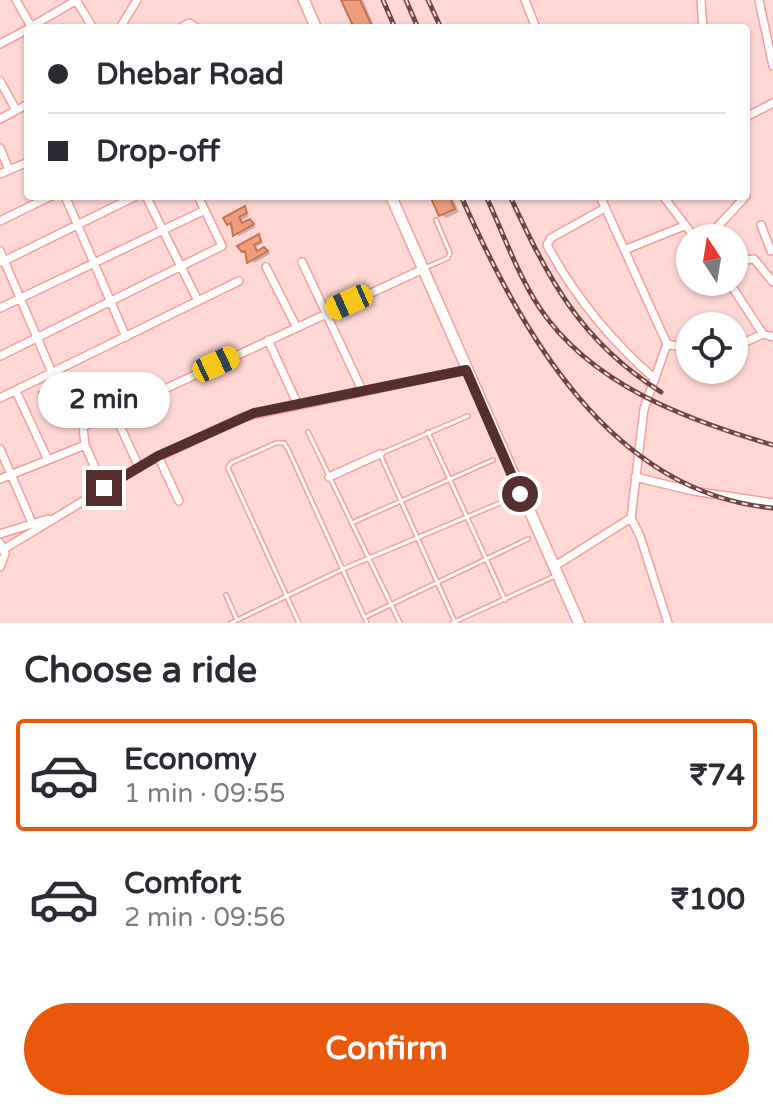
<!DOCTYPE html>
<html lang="en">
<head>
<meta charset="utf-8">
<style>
	body { margin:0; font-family:"Varela Round",sans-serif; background:#f7f7f7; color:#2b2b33; height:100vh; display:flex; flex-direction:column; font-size:30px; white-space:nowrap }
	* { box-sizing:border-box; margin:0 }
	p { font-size:26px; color:#7c7c81 }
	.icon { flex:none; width:44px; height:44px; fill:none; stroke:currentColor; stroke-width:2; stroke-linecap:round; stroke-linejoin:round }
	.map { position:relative; height:623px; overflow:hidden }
	.details { display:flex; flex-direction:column; background:#fff; flex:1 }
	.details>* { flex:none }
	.banner { position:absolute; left:24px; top:24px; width:726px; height:176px; border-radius:8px; box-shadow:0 2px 6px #0004; display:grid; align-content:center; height:176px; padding:0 24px; background:#fff }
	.needle { width:52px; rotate:348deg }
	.controls { position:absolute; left:676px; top:224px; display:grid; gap:16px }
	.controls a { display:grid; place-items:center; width:72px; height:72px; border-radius:50%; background:#fff; box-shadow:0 2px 6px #0004; font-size:40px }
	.end { position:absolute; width:36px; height:36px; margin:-18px; border:10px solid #542f2d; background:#fff; box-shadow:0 0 0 4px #fff }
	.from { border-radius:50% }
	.bubble { position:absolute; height:56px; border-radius:28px; background:#fff; box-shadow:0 2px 6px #0004; font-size:26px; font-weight:800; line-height:56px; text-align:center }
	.car { position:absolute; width:24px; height:48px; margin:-24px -12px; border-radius:10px; box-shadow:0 0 6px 2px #0007; background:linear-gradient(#f5c518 24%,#345 0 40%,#f5c518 0 76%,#345 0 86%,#f5c518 0) }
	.banner b { display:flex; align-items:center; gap:28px; height:76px; font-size:30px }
	.banner b+b { border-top:2px solid #e1e1e2 }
	.banner i { width:20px; height:20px; background:#2b2b33 }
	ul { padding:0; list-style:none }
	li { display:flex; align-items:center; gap:24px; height:112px; margin:0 16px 12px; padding:0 8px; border:4px solid transparent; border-radius:8px }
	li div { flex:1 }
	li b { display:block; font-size:30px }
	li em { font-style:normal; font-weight:800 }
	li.active { border-color:#ea580c }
	li>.icon { width:72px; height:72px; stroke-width:1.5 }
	h2 { padding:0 24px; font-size:36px; line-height:96px }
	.action { display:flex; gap:16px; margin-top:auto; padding:16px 24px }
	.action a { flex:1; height:92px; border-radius:48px; background:#ea580c; color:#fff; font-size:32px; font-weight:800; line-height:92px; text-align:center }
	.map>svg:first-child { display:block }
</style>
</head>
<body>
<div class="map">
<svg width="773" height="623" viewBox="0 0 773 623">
	<rect width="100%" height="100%" fill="#ffd8d5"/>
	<!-- shadow -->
	<path fill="#0003" d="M343,0h20l12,28h-19z
		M432,196h20l7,16 -13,6 -5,-3z
		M245,209l4,7 -7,4 2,4 6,-3 6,6 -17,9 -10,-13z
		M259,236l4,7 -7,4 3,5 9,-1 2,3 -16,9 -11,-12z
		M55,386l11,18 -13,7 -3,-3z"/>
	<!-- building -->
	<path fill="#f09d7b" stroke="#c37454" stroke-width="2" d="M341,0h19l13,28h-19z
		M430,196h19l6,13 -16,7z
		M245,206l2,7 -8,4 3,6 8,-4 4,5 -21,12 -2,-13 -4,2 -4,-7z
		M259,234l2,7 -7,4 3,6 7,-4 4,4 -21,12 -2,-12 -3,1 -5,-6z
		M55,384l9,18 -16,8 -9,-18z"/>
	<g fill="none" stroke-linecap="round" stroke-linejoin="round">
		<!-- lane casing -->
		<g stroke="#f99d99" stroke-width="6">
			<path id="lane" d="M427,267l21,-9 2,-5 -14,-33
				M308,432l92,191
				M428,432l77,168
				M354,522l139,-62
				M226,595l11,25
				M365,617l163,-78
				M455,622l-75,-168 88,-38
				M231,623l112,-54 169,-71
				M299,623l-71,-155 3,-5 45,-20h8l4,6 79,174
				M452,623l103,-47"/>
		</g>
		<!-- street casing -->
		<g stroke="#f99d99" stroke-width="10">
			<path id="street" d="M16,0l16,28
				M76,0l17,28
				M525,0l11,28
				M701,0l2,28
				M759,0l14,66
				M29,28l48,-28
				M120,28l17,-28
				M180,28l9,-5 8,5
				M0,44l28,-15
				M0,81l16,29
				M746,117l27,-14
				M0,119l28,-15
				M0,148l9,22
				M0,174l28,-12
				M65,196l61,141
				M663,196l32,42
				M605,208l-54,30 -4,7c28,52 63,95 108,134
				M0,221l51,-25
				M761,225l10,26
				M707,238l39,-42
				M624,250l60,-24
				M0,251l53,124 30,52 2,18 -37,15 -32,-69
				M734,261l20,-2 19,23
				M2,262l134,-66
				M302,262l60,128
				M266,267l30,59
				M729,282l34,52
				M198,301l41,-20
				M0,308l205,-98
				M268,340l29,63
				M667,344l23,5
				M734,347l29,-13 10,3
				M0,356l222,-110 -24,-50
				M0,398l198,-97 -52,-105
				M114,413l25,54
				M83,427l340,-158
				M85,445l19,43
				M0,449l32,74
				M158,456l21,45
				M329,477l51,-23
				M635,477l58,14 80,12
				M0,479l48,-19
				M631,518l9,18 28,87
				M0,534l48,-15
				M0,543l5,11 -5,13
				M4,549l144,-87 95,-45 223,-47
				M555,566l76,-48 13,-109 23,-65 -67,-148"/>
		</g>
		<!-- secondary casing -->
		<g stroke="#f99d99" stroke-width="13">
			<path id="secondary" d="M304,0l12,28
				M391,196l188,427"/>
		</g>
		<!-- lane -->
		<use href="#lane" stroke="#fff" stroke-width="3"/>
		<!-- street -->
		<use href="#street" stroke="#fff" stroke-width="7"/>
		<!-- secondary -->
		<use href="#secondary" stroke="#fff" stroke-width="10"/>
		<!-- rail casing -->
		<g stroke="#6b4644" stroke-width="5">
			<path id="rail" d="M383,0l12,28
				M406,0l12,28
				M428,0l13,28
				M461,196c59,133 148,297 312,312
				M486,196c17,37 31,77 53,111 52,78 148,113 234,138
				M510,196c39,84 70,145 151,196"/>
		</g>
		<!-- rail -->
		<use href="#rail" stroke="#ffd8d5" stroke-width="2" stroke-dasharray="6" stroke-linecap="butt"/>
	</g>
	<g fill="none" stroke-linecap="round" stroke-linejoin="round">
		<!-- route -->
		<path stroke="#542f2d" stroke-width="10" d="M104,488l54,-32 96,-43 212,-43 54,124"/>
	</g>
</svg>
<div class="controls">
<a><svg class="needle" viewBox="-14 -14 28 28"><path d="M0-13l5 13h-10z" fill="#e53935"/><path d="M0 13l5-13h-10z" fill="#7c7c81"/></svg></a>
<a><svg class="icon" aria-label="locate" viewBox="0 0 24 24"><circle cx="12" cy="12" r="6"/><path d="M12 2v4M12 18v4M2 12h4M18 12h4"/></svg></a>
</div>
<i class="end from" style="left:520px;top:494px"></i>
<i class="end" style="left:104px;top:488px"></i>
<div class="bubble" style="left:38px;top:372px;width:132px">2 min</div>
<i class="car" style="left:349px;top:302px;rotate:246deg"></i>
<i class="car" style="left:216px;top:364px;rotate:65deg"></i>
<div class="banner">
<b><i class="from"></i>Dhebar Road</b>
<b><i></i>Drop-off</b>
</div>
</div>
<section class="details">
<h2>Choose a ride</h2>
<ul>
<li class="active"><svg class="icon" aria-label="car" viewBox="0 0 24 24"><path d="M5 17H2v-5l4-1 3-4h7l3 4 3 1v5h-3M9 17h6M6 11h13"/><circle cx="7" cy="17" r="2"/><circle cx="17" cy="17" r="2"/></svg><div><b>Economy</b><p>1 min · 09:55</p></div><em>₹74</em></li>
<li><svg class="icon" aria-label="car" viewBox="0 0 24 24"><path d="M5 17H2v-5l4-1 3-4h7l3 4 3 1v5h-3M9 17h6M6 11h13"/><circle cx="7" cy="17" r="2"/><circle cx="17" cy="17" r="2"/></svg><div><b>Comfort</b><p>2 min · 09:56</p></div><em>₹100</em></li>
</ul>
<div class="action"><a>Confirm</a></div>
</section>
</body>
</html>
